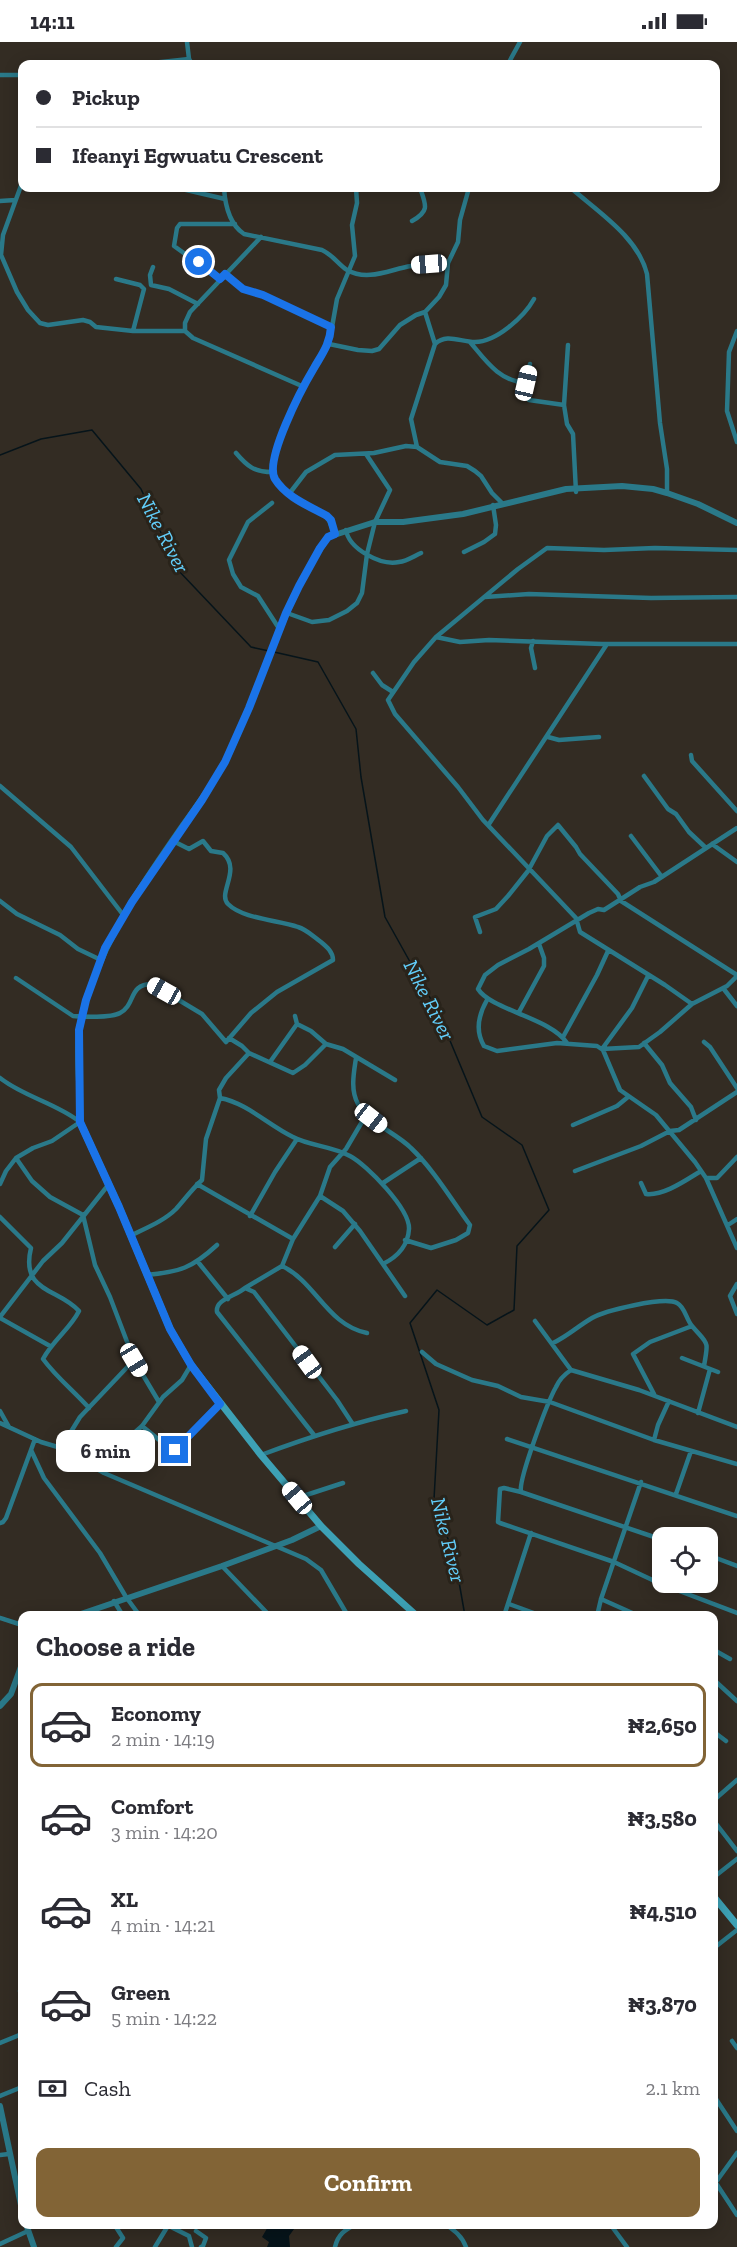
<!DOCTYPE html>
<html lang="en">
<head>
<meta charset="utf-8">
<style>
	body { margin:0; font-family:"Zilla Slab",serif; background:#f2f2f3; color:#2b2b33; height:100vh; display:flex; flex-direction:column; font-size:22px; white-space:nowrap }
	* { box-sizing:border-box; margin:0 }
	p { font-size:20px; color:#7c7c81 }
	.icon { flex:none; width:33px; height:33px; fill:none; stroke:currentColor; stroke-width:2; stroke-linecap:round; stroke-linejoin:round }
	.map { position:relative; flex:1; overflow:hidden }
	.drawer { position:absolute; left:18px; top:1569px; width:700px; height:618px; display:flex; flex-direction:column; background:#fff; border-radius:12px; box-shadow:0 3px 15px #0003 }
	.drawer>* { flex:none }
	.banner { position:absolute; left:18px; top:18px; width:702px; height:132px; border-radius:12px; box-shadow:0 3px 15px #0003; display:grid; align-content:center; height:132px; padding:0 18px; background:#fff }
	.controls { position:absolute; left:652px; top:1485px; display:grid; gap:12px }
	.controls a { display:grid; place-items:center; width:66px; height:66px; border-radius:12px; background:#fff; box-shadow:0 3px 15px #0003; font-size:30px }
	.end { position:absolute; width:27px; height:27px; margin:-14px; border:8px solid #1a73e8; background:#fff; box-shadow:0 0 0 3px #fff }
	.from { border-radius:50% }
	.bubble { position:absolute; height:42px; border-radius:12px; background:#fff; box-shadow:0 3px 15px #0003; font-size:20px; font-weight:700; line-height:42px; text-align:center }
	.car { position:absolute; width:18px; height:36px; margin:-18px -9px; border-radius:8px; box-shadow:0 0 4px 2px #0007; background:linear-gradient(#fff 24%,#345 0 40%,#fff 0 76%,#345 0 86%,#fff 0) }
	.banner b { display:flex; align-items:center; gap:21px; height:57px; font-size:22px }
	.banner b+b { border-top:2px solid #e1e1e2 }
	.banner i { width:15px; height:15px; background:#2b2b33 }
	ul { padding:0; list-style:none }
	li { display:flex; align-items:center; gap:18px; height:84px; margin:0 12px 9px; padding:0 6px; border:3px solid transparent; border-radius:12px }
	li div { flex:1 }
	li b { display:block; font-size:22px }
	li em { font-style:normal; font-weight:700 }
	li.on { border-color:#826436 }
	li>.icon { width:54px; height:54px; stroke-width:1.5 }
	h2 { padding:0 18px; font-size:27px; line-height:72px }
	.pay { display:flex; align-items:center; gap:15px; height:66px; padding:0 18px; font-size:22px }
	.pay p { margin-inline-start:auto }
	.action { display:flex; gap:12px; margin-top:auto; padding:12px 18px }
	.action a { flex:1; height:69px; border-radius:12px; background:#826436; color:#fff; font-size:24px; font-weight:700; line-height:69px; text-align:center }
	.status { display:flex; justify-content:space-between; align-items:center; height:42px; padding:0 30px; background:#fff; direction:ltr }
	.status svg { height:16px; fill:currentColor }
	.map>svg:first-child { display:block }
</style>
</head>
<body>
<div class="status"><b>14:11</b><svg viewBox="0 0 49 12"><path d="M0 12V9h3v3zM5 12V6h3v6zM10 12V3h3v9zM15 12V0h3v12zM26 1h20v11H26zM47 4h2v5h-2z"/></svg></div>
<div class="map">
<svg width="737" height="2205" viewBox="0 0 737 2205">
	<rect width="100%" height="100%" fill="#332c23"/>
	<!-- water -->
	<path fill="#06141a" d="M269,2183h28l-8,11 1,11h-29h6l2,-5 -7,-5z"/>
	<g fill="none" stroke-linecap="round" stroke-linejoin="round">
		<!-- stream -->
		<path stroke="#06141a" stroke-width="1.5" d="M0,413l41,-16 51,-9 49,59 37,81 73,77 18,4
			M274,610l44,10 38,67 5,48 24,140 53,95 44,105 40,28 27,65 -32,36 -3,64 -27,15 -50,-35 -27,33 29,87 -5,89 21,60 10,57"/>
		<!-- minor -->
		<path stroke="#2a7989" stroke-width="4.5" d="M187,0l2,17 3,5
			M143,22l46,-5
			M508,22l12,-22
			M0,33h22
			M22,141l-19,52 -2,20 16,37 11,18 12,13 8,2 35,-5 7,2 6,5 37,4h52l8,7 111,49
			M224,146c1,16 5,36 20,46l78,16c11,5 16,14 25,20 21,12 44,-1 64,-4 12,-3 25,-2 37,-3
			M571,146c27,24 67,49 76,86l13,149 7,46v24
			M182,147l43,10
			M0,159l15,-1
			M412,179c18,-10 14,-16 8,-33
			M153,225l-3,8 1,10 18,4 29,15
			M225,233l18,14 20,6 68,32
			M116,237l24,6 4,4 -11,42
			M220,237l-46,-33 3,-18 3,-4h55
			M185,289v-8l5,-11 71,-75
			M737,289l-8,21 -2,59 10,31
			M470,300c16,19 29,39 56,41
			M329,302l29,6 14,1 7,-2 21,-24 16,-10 9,-3 14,-15 7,-12 2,-22 10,-21 2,-22 9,-32
			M435,302c12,-11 25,-2 40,-2 21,0 49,-25 59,-43
			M568,303l-4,60 3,19 6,10 3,58
			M530,322l-4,19 3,17 35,5
			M417,405l-6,-28 24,-75 -10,-32
			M236,411c11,13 18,19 36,19
			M289,452l17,-22 29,-17 39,-2 32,-7 11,1 23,15 27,4 8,5 6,5 11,17 11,11
			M272,461l-24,19 -19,38 4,14 8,13 17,9 22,34
			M346,488c3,19 35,36 53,32 8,-1 15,-6 22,-9
			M335,492l-8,-18 -38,-22 -12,-12 -5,-10v-8l9,-29 23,-48 25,-43 8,-45 18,-43 -3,-31 5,-22 -1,-15
			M464,510l20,-10 11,-8 1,-9 -3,-20
			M485,555l44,-3 122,4 86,-1
			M287,571l25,9 17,-2 18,-9 10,-8 5,-10 5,-39 8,-32 15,-32 -24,-36
			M436,595l24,5 29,-2 113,4h135
			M533,599l-2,7 4,20
			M373,631l9,12 11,7
			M548,695l11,3 40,-3
			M691,713l1,6 45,50
			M644,734l24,33 8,5 13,18 17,16
			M0,744l71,61 53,69
			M489,782l118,-180
			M631,794l31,41
			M712,802l25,18
			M0,859l17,13 43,21 18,14 23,11
			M480,890l-5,-15 21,-8 12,-13 20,-25 19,-35 11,-11 18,22 4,7 38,40 3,7 116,74
			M16,936l57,38c10,1 38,2 47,-3 16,-8 8,-29 32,-29l50,30 24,28 25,-29 26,-21 56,-32c0,-8 -6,-13 -12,-18 -7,-5 -15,-13 -23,-15 -20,-7 -55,-8 -70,-23 -11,-11 14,-34 -5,-51l-12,-2 -8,-10 -14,8 -16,-8
			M723,946l14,18
			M487,958c-8,14 -12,31 -3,46l13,5 60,-8 40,3 6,4 17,40 36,25 39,47 11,16 31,70
			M692,962l-27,-19 -85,-53 -4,-14 -93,-98 -25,-33 -63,-73 -7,-14 26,-38 22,-25 82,-68 29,-21 57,2 51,-2 82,2
			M519,970l25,-46v-8l-5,-14
			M295,974l2,8 14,7 15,13 17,5 52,31
			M563,995l34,-62 11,-24
			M229,996l13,8 7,7 44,20 12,-8 21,-21
			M704,1000l6,5 27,41
			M567,1001c-16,-25 -76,-33 -89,-54l7,-14 13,-10 31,-16 60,-36 9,-4 6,1 36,-23 14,-5 83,-54
			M644,1001l18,22 8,18 21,24 5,13
			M602,1007l37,-2 21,-15 32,-28 35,-18 10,-10
			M602,1007l30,-41 16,-32
			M356,1016c-2,14 -6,32 2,46 10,19 37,28 53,44 23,22 40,51 59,77l-2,8 -12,7 -25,8 -26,-8
			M270,1020l27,-38
			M0,1036c24,19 56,25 80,44l-28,19 -19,7 -17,10 -10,13 -6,13
			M220,1056c27,5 48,27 73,39 17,9 39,9 57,19 17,9 60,53 59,73 -1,17 -12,28 -26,35
			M573,1083l44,-19 11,-9
			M16,1116l16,23 18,16 33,18 12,50 15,32 24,63 25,42
			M575,1129l66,-25 29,-15 9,-1 58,-38
			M706,1136h11l20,-21
			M383,1141l38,-25
			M641,1141l5,11c18,2 40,-14 55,-23
			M197,1142l96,55
			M320,1154l23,15 17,20 45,65
			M250,1174l25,-44 22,-33
			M0,1175l31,31c-11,45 28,40 48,63 -9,18 -26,29 -36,48 14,19 31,32 46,49
			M728,1183l9,-6
			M130,1194c16,-8 34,-15 46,-27 9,-10 16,-20 26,-29l4,-41 14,-41 -1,-8 7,-12 23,-25
			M335,1205l20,-23
			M198,1220l30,37
			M282,1224c34,16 45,59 85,67
			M146,1233c34,-3 46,-7 71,-30
			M737,1242l-7,12 7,18
			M245,1246l37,-22 11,-27 27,-43 10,-29 16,-18 20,-34
			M0,1275l43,-56 19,-18 47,-59
			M0,1276l50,28
			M535,1279l36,49
			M553,1301c15,-7 25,-17 39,-25 12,-7 72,-22 85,-15 8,4 9,16 15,23 16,19 17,13 12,40
			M422,1310l14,12 36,16 26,6 23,11 29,5 104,38 83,24
			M682,1316l36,14
			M654,1352l-21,-40 17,-12 42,-16
			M0,1369l9,16
			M698,1371l12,-44
			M0,1381l41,19 20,6 43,25 202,86 15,11 27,46
			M142,1384l27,22 6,2 45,-46
			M314,1393l-97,-123c-2,-13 19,-16 28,-24l9,4 83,108 15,23
			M35,1397l-4,11 13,28 56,75 26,44 14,19
			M507,1397l230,77
			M654,1398l4,-15 11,-24
			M61,1406l19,-31 54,-57
			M261,1413c48,-18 95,-33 145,-44
			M100,1427l24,-27 18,-16 21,-29 19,-17 9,-15
			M521,1450c-3,-12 27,-91 35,-105 3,-7 9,-13 15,-17l68,20 98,37
			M676,1452l15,-43
			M297,1456l46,-15
			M0,1481l3,-1 3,-4 25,-68
			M663,1498l-142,-48 -17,-4 -4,1 -2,33 2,1 114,39 47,22 76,29
			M708,1513l29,11
			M222,1524l48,50
			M601,1557l38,17
			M114,1559l9,15
			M509,1562l33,12
			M504,1574l27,-83
			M597,1574l4,-17 40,-117
			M0,1576l22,7
			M714,1608l16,9
			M714,1638l23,21
			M714,1690l12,9
			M714,1758l23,-20
			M714,1779l23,30
			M714,1835l23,-18
			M714,1906l23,-18
			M22,1941l-2,8 2,12
			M732,1999l5,7
			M0,2001l22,-9
			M0,2054l22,-9
			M714,2054l23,35
			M0,2113l9,-1
			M714,2138l23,35
			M716,2140l21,-29
			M114,2182l9,14 -7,9
			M445,2182c10,7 17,12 21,23
			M610,2182l17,23
			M169,2184l20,10 3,11
			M196,2189l10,7 -3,8 -2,1
			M0,2202l28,-13
			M155,2205l14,-23
			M335,2205c3,-13 10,-17 21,-23"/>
		<!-- tertiary -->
		<path stroke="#2a7989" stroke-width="6" d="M80,1080c1,-30 -4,-61 -1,-91 1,-15 7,-30 12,-44 19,-59 57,-111 92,-162 15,-21 31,-42 43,-65 36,-73 55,-155 102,-223l47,-15h28l60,-8 103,-25 56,-3 31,3 14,4 31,11 39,19
			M75,1574l147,-50 70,-26 29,-14
			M0,1664l11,-12 11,-30
			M0,2064l22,104
			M26,2182l8,23"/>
		<!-- secondary -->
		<path stroke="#3da1b5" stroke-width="7" d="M80,1080l39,85 51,122 21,36 70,90 60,71 38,38 58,52
			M714,1855l23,28"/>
	</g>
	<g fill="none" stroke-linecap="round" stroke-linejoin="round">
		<!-- route -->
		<path stroke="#1a73e8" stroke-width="8" d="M175,1408l45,-46 -29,-39 -21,-36 -51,-122 -39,-85 -1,-92 7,-30 19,-52 27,-46 70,-102 23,-38 24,-54 37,-95 13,-27 21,-38 8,-11 7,-3 -4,-14 -4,-4c-18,-10 -41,-19 -52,-37 -11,-19 27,-91 39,-111 8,-14 16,-24 17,-41l-68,-32 -20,-6 -18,-15 -5,5 -21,-17"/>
	</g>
	<g text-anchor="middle" stroke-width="6" stroke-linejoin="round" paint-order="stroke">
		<!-- water labels -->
		<g font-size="21" font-style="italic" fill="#62cefa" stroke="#29231a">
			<text transform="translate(163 491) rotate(62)" y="7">Nike River</text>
			<text transform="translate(429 958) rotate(63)" y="7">Nike River</text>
			<text transform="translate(448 1498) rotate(76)" y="7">Nike River</text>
		</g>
	</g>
</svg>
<div class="controls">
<a><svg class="icon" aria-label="locate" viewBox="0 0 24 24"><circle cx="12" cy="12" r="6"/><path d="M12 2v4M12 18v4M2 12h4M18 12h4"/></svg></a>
</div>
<i class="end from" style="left:199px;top:220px"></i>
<i class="end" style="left:175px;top:1408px"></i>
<div class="bubble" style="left:56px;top:1388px;width:99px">6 min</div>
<i class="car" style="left:429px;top:222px;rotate:266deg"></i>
<i class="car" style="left:526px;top:341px;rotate:13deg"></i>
<i class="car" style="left:164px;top:949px;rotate:299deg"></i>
<i class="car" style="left:371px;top:1076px;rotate:128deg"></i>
<i class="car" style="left:134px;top:1318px;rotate:149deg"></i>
<i class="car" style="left:307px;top:1320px;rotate:324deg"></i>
<i class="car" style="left:297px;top:1456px;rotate:320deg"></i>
<div class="banner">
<b><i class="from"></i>Pickup</b>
<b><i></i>Ifeanyi Egwuatu Crescent</b>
</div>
<section class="drawer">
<h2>Choose a ride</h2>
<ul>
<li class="on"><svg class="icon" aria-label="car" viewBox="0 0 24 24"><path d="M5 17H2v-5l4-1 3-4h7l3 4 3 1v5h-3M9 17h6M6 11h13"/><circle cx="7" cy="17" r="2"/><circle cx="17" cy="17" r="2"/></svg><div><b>Economy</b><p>2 min · 14:19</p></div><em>₦2,650</em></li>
<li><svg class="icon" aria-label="car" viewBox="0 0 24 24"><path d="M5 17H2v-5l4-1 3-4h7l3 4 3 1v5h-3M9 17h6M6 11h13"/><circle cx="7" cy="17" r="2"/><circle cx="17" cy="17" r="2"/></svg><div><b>Comfort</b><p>3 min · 14:20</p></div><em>₦3,580</em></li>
<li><svg class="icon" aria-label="car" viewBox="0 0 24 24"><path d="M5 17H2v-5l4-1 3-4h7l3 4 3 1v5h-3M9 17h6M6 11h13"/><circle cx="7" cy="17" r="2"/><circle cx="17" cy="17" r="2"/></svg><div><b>XL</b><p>4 min · 14:21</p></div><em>₦4,510</em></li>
<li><svg class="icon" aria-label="car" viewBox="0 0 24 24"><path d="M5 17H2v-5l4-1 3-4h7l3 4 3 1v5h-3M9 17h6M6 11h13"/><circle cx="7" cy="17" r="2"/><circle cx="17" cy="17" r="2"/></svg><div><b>Green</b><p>5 min · 14:22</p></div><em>₦3,870</em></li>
</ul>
<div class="pay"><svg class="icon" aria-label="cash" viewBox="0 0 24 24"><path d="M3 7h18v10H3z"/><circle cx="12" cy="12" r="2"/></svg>Cash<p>2.1 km</p></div>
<div class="action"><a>Confirm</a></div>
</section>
</div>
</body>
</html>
